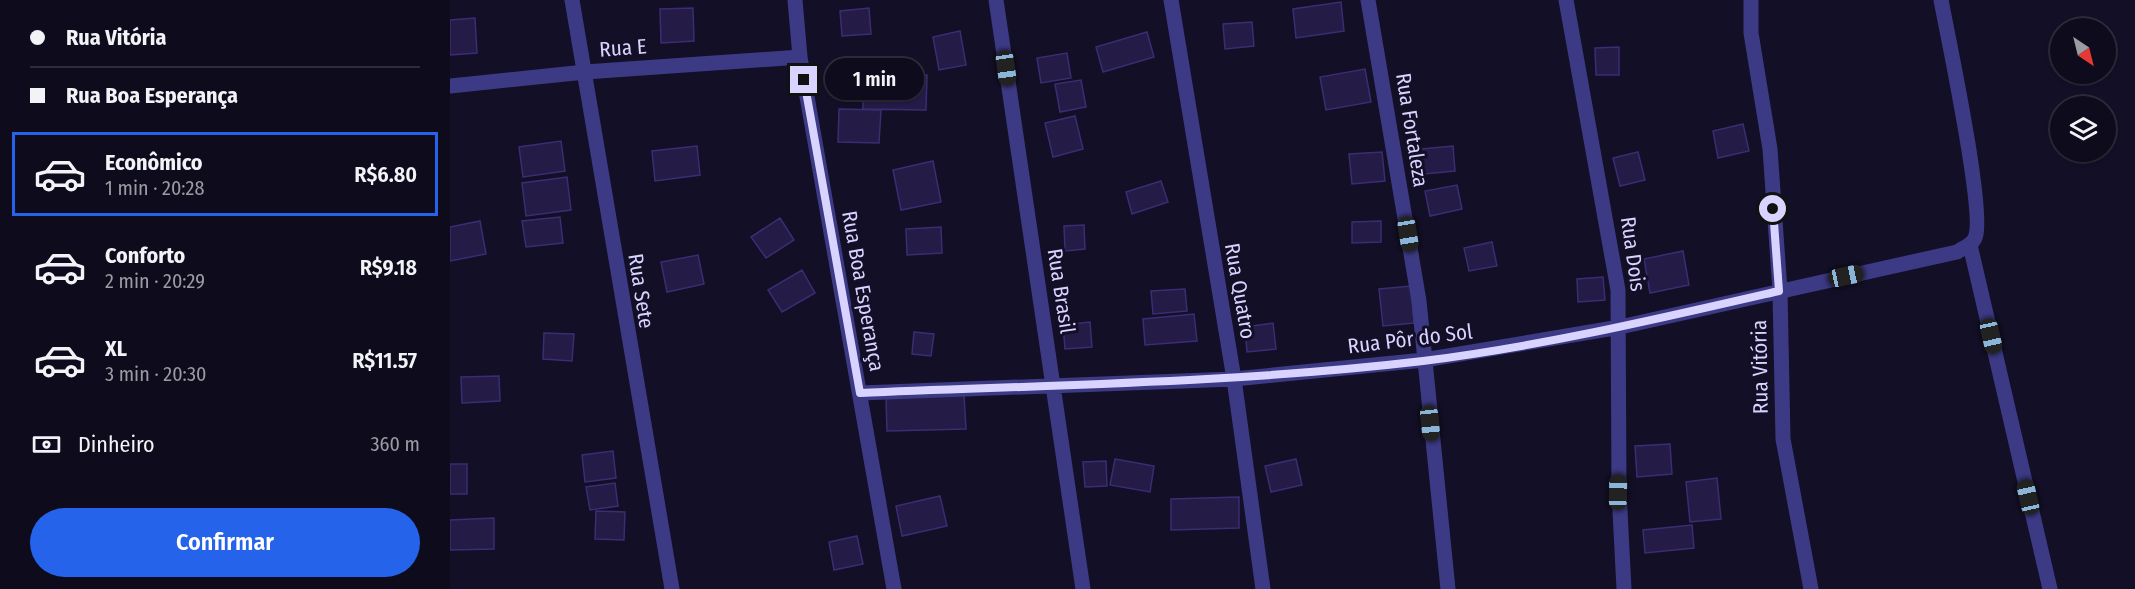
<!DOCTYPE html>
<html lang="pt">
<head>
<meta charset="utf-8">
<style>
	body { margin:0; font-family:"Fira Sans Condensed",sans-serif; background:#1c1929; color:#f1f3f6; height:100vh; display:flex; flex-direction:column; font-size:22px; white-space:nowrap }
	* { box-sizing:border-box; margin:0 }
	p { font-size:20px; color:#9b9ba3 }
	.icon { flex:none; width:33px; height:33px; fill:none; stroke:currentColor; stroke-width:2; stroke-linecap:round; stroke-linejoin:round }
	.map { position:relative; flex:1; overflow:hidden }
	.panel { display:flex; flex-direction:column; background:#0e0b1c; width:450px }
	.panel>* { flex:none }
	.top-card { display:grid; align-content:center; height:132px; padding:0 30px; background:#0e0b1c }
	.needle { width:39px; rotate:145deg }
	.controls { position:absolute; left:1600px; top:18px; display:grid; gap:12px }
	.controls a { display:grid; place-items:center; width:66px; height:66px; border-radius:50%; background:#0e0b1c; box-shadow:0 2px 4px #0004,0 0 0 2px #2e2b3b; font-size:30px }
	.end { position:absolute; width:27px; height:27px; margin:-14px; border:8px solid #d9d4ff; background:#111; box-shadow:0 0 0 3px #111 }
	.from { border-radius:50% }
	.bubble { position:absolute; height:42px; border-radius:21px; background:#0e0b1c; box-shadow:0 2px 4px #0004,0 0 0 2px #2e2b3b; font-size:20px; font-weight:600; line-height:42px; text-align:center }
	.car { position:absolute; width:18px; height:36px; margin:-18px -9px; border-radius:8px; box-shadow:0 0 4px 2px #0007; background:linear-gradient(#222 24%,#8ab4d8 0 40%,#222 0 76%,#8ab4d8 0 86%,#222 0) }
	.top-card b { display:flex; align-items:center; gap:21px; height:57px; font-size:22px }
	.top-card b+b { border-top:2px solid #2e2b3b }
	.top-card i { width:15px; height:15px; background:#f1f3f6 }
	ul { padding:0; list-style:none }
	li { display:flex; align-items:center; gap:18px; height:84px; margin:0 12px 9px; padding:0 18px; border:3px solid transparent; border-radius:0px }
	li div { flex:1 }
	li b { display:block; font-size:22px }
	li em { font-style:normal; font-weight:600 }
	li.current { border-color:#2563eb }
	li>.icon { width:54px; height:54px; stroke-width:1.5 }
	.pay { display:flex; align-items:center; gap:15px; height:66px; padding:0 30px; font-size:22px }
	.pay p { margin-inline-start:auto }
	.cta { display:flex; gap:12px; margin-top:auto; padding:12px 30px }
	.cta a { flex:1; height:69px; border-radius:36px; background:#2563eb; color:#fff; font-size:24px; font-weight:600; line-height:69px; text-align:center }
	main { display:flex; flex:1; min-height:0 }
	.map>svg:first-child { display:block }
</style>
</head>
<body>
<main>
<section class="panel">
<div class="top-card">
<b><i class="from"></i>Rua Vitória</b>
<b><i></i>Rua Boa Esperança</b>
</div>
<ul>
<li class="current"><svg class="icon" aria-label="car" viewBox="0 0 24 24"><path d="M5 17H2v-5l4-1 3-4h7l3 4 3 1v5h-3M9 17h6M6 11h13"/><circle cx="7" cy="17" r="2"/><circle cx="17" cy="17" r="2"/></svg><div><b>Econômico</b><p>1 min · 20:28</p></div><em>R$6.80</em></li>
<li><svg class="icon" aria-label="car" viewBox="0 0 24 24"><path d="M5 17H2v-5l4-1 3-4h7l3 4 3 1v5h-3M9 17h6M6 11h13"/><circle cx="7" cy="17" r="2"/><circle cx="17" cy="17" r="2"/></svg><div><b>Conforto</b><p>2 min · 20:29</p></div><em>R$9.18</em></li>
<li><svg class="icon" aria-label="car" viewBox="0 0 24 24"><path d="M5 17H2v-5l4-1 3-4h7l3 4 3 1v5h-3M9 17h6M6 11h13"/><circle cx="7" cy="17" r="2"/><circle cx="17" cy="17" r="2"/></svg><div><b>XL</b><p>3 min · 20:30</p></div><em>R$11.57</em></li>
</ul>
<div class="pay"><svg class="icon" aria-label="cash" viewBox="0 0 24 24"><path d="M3 7h18v10H3z"/><circle cx="12" cy="12" r="2"/></svg>Dinheiro<p>360 m</p></div>
<div class="cta"><a>Confirmar</a></div>
</section>
<div class="map">
<svg width="1685" height="589" viewBox="0 0 1685 589">
	<rect width="100%" height="100%" fill="#130f26"/>
	<!-- building -->
	<path fill="#241b47" stroke="#3b2d73" stroke-width="1.5" d="M891,2l3,29 -48,7 -3,-29z
		M243,8l1,33 -33,2 -1,-34z
		M419,8l2,26 -29,2 -2,-25z
		M25,18l2,35 -27,2v-35z
		M802,22l2,24 -29,3 -2,-25z
		M510,31l6,34 -27,5 -6,-33z
		M697,32l7,25 -51,15 -7,-25z
		M1169,47v28h-23l-1,-27z
		M617,53l4,25 -30,5 -4,-25z
		M915,69l6,33 -45,8 -6,-33z
		M413,74l64,1 -1,35 -63,-1z
		M631,80l5,27 -26,5 -5,-28z
		M389,109l42,1 -2,33 -41,-1z
		M625,116l8,33 -30,8 -8,-34z
		M1293,124l6,27 -31,7 -5,-27z
		M111,141l4,30 -42,6 -4,-30z
		M247,146l3,29 -45,6 -3,-30z
		M1003,146l2,25 -31,3 -3,-25z
		M932,152l3,29 -33,3 -3,-30z
		M1188,152l7,28 -25,6 -7,-28z
		M483,161l8,41 -40,8 -8,-40z
		M117,177l4,33 -45,6 -4,-33z
		M711,181l7,21 -36,12 -6,-22z
		M1007,185l5,24 -32,7 -5,-25z
		M110,217l3,26 -37,4 -4,-26z
		M330,218l14,22 -28,18 -15,-21z
		M30,221l6,33 -36,7v-34z
		M931,221v21l-29,1v-21z
		M634,225l1,24 -20,2 -1,-25z
		M491,227l1,26 -35,2 -1,-26z
		M1042,242l5,24 -28,5 -5,-23z
		M1233,251l6,34 -39,8 -6,-34z
		M248,255l6,29 -37,8 -6,-30z
		M352,270l13,23 -33,19 -14,-22z
		M1153,277l2,23 -27,2 -1,-23z
		M961,286l3,37 -31,3 -4,-37z
		M735,289l2,22 -34,3 -2,-23z
		M744,314l3,27 -52,4 -2,-26z
		M640,322l2,25 -27,2 -2,-24z
		M823,323l3,26 -29,3 -2,-25z
		M464,332l20,2 -3,22 -19,-2z
		M94,333l30,1 -2,27 -29,-2z
		M49,376l1,25 -38,2 -1,-26z
		M514,395l2,34 -79,2 -1,-34z
		M1220,444l2,30 -35,3 -2,-31z
		M163,451l3,27 -31,4 -3,-27z
		M665,459l39,7 -4,26 -40,-7z
		M846,459l6,26 -31,7 -6,-26z
		M656,461l1,25 -22,1 -2,-25z
		M0,464h17v30h-17z
		M1267,478l4,41 -31,3 -4,-40z
		M165,483l3,23 -28,4 -4,-23z
		M490,496l7,30 -45,10 -6,-30z
		M789,497v31l-68,2v-31z
		M146,511l29,1 -1,28 -29,-1z
		M44,518v31l-44,1v-30z
		M1242,525l2,23 -49,5 -2,-23z
		M407,536l6,28 -29,6 -5,-28z"/>
	<g fill="none" stroke-linecap="round" stroke-linejoin="round">
		<!-- street -->
		<path stroke="#3d3a85" stroke-width="15" d="M122,0l100,589
			M345,0l5,57 94,532
			M546,0l87,589
			M721,0l63,379 29,210
			M918,0l51,301 29,288
			M1116,0l52,290 1,202 5,97
			M1301,0v33l19,116 10,142 3,148 28,150
			M0,86l135,-14 215,-15
			M1520,245l80,344
			M410,393l374,-14 190,-19 196,-33 337,-75c6,-4 15,-7 18,-14 11,-22 -27,-201 -34,-238"/>
	</g>
	<g fill="none" stroke-linecap="round" stroke-linejoin="round">
		<!-- route -->
		<path stroke="#d9d4ff" stroke-width="8" d="M354,80l56,313c188,-8 376,-10 563,-32 120,-15 239,-43 356,-70l-6,-82"/>
	</g>
	<g text-anchor="middle" stroke-width="6" stroke-linejoin="round" paint-order="stroke">
		<!-- street labels -->
		<g font-size="21" fill="#d9d4ff" stroke="#130f26">
			<text transform="translate(173 48) rotate(-4)" y="7">Rua E</text>
			<text transform="translate(962 130) rotate(81)" y="7">Rua Fortaleza</text>
			<text transform="translate(1183 254) rotate(82)" y="7">Rua Dois</text>
			<text transform="translate(191 291) rotate(81)" y="7">Rua Sete</text>
			<text transform="translate(413 291) rotate(80)" y="7">Rua Boa Esperança</text>
			<text transform="translate(611 291) rotate(81)" y="7">Rua Brasil</text>
			<text transform="translate(790 291) rotate(80)" y="7">Rua Quatro</text>
			<text transform="translate(960 339) rotate(-7)" y="7">Rua Pôr do Sol</text>
			<text transform="translate(1310 367) rotate(-91)" y="7">Rua Vitória</text>
		</g>
	</g>
</svg>
<div class="controls">
<a><svg class="needle" viewBox="-14 -14 28 28"><path d="M0-13l5 13h-10z" fill="#e53935"/><path d="M0 13l5-13h-10z" fill="#9b9ba3"/></svg></a>
<a><svg class="icon" aria-label="layers" viewBox="0 0 24 24"><path d="M12 4l9 5-9 5-9-5zM3 14l9 5 9-5"/></svg></a>
</div>
<i class="end from" style="left:1323px;top:209px"></i>
<i class="end" style="left:354px;top:80px"></i>
<div class="bubble" style="left:375px;top:58px;width:99px">1 min</div>
<i class="car" style="left:556px;top:68px;rotate:172deg"></i>
<i class="car" style="left:958px;top:234px;rotate:171deg"></i>
<i class="car" style="left:1396px;top:276px;rotate:78deg"></i>
<i class="car" style="left:1541px;top:336px;rotate:167deg"></i>
<i class="car" style="left:980px;top:423px;rotate:174deg"></i>
<i class="car" style="left:1168px;top:492px;rotate:1deg"></i>
<i class="car" style="left:1578px;top:497px;rotate:347deg"></i>
</div>
</main>
</body>
</html>
